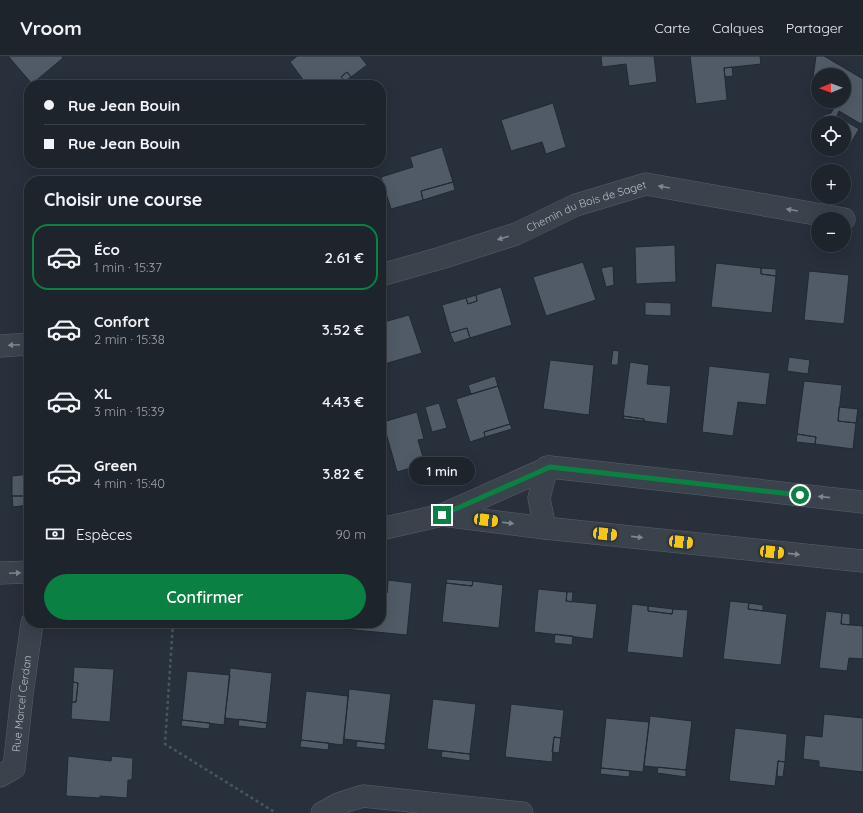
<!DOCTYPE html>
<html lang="fr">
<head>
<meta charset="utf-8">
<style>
	body { margin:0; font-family:Quicksand,sans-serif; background:#2a3038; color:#f1f3f6; height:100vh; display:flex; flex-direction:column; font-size:15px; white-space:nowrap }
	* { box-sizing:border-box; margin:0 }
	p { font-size:13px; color:#a0a4a9 }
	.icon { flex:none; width:22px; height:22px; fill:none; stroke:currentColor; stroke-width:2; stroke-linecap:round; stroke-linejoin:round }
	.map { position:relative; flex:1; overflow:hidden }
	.side { position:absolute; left:24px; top:120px; width:362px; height:452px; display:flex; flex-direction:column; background:#1d242c; border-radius:16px; box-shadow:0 4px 16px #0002,0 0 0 1px #3b4148 }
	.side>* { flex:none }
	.banner { position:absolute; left:24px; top:24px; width:362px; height:88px; border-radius:16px; box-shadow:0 4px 16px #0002,0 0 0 1px #3b4148; display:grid; align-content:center; height:88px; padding:0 20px; background:#1d242c }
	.needle { width:26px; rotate:269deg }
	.controls { position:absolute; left:811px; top:12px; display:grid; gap:8px }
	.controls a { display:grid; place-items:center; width:40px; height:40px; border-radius:50%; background:#1d242c; box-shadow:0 4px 16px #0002,0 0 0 1px #3b4148; font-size:20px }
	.end { position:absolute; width:18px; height:18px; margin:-9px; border:5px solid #0b8043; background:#fff; box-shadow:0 0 0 2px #fff }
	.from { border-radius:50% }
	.bubble { position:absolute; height:28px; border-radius:14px; background:#1d242c; box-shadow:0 4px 16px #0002,0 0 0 1px #3b4148; font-size:13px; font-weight:600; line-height:28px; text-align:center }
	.car { position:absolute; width:12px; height:24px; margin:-12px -6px; border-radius:5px; box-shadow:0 0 3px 1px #0007; background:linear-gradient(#f5c518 24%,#345 0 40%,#f5c518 0 76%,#345 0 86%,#f5c518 0) }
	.banner b { display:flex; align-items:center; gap:14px; height:38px; font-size:15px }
	.banner b+b { border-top:1px solid #3b4148 }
	.banner i { width:10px; height:10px; background:#f1f3f6 }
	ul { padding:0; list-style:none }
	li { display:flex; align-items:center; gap:12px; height:66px; margin:0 8px 6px; padding:0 12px; border:2px solid transparent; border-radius:16px }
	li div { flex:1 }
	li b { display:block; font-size:15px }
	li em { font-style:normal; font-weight:600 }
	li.active { border-color:#0b8043 }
	li>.icon { width:36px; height:36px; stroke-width:1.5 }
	h2 { padding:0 20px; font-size:18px; line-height:48px }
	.pay { display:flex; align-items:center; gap:10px; height:44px; padding:0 20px; font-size:15px }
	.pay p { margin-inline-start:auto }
	.cta { display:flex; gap:8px; margin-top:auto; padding:8px 20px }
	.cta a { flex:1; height:46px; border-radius:24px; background:#0b8043; color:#fff; font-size:16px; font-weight:600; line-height:46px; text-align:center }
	header { display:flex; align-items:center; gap:24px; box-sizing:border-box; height:56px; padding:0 20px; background:#1d242c; border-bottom:1px solid #3b4148 }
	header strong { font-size:19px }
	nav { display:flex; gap:22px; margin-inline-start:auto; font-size:14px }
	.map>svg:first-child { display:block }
</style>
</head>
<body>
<header>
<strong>Vroom</strong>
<nav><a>Carte</a><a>Calques</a><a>Partager</a></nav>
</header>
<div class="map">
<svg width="863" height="757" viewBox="0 0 863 757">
	<rect width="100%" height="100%" fill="#27303b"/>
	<!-- building -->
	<path fill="#505b67" stroke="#212933" d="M8,0h54l1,2 -31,26z
		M297,0h63l7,9 -16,12 -4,-5 -6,5 4,4 -6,4h-32l-17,-23z
		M601,0h53l3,26 -28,4 -3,-22 -24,3z
		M690,0h70l1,8 -37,4 3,32 -31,4z
		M816,0h8l39,23v42l-2,3 -22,-13 -2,5 22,13 -11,19 -4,-2v-23h-23l-1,-2 4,-6 7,-2 3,-5 -13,-7h23v-26h-26v5l-5,-3z
		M732,11l1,9 -8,1 -1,-9z
		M347,16l4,5 -6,4 -4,-4z
		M553,47l13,44 -20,7 -4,-12 -31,9 -10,-31z
		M442,91l11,35 -32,9 2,9 -32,9 -10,-32 32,-10 -3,-10z
		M352,121l2,4h-15z
		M453,126l2,8 -32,10 -2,-9z
		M675,189l1,37 -40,2 -1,-37z
		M583,206l13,38 -50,16 -13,-39z
		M716,207l45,5v6l15,2 -4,37 -61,-6z
		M613,210l1,19 -8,2 -5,-19z
		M761,212l15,1v7l-15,-2z
		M809,215l40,4 -5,49 -40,-4z
		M501,231l11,38 -42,13 -3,-10 -17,5 -8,-28 24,-7 2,6 9,-3 -1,-6z
		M476,239l1,6 -9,3 -2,-6z
		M645,246l26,1v13l-26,-1z
		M409,259l13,38 -41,12v-35l5,-1 -2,-7z
		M384,266l2,7 -5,1v-6z
		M467,272l3,10 -16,5 -4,-10z
		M613,294l6,1 -1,14h-7z
		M789,301l21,3 -2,14 -21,-3z
		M550,304l44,5 -5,50 -46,-6z
		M630,306l19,3 -2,19 24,2 -4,38 -23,-3v-2l-21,-3z
		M709,310l61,7 -4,32 -28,-3 -5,34 -31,-4z
		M495,320l3,10 -27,8 -3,-9z
		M804,325l38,4 -4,36 18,2 -3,26 -38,-5 1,-7 -19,-3z
		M498,330l12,38 -26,8 1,5 -15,5 -14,-43z
		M439,347l8,25 -15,4 -7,-25z
		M839,351l19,2 -2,14 -18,-2z
		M417,356l7,27 -6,1 7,24 -28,8 -14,-50z
		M623,360l21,3v2l-20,-2z
		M510,368l2,5 -27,8 -1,-5z
		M797,378l19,3 -1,7 -19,-2z
		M29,418v22h-17v-20z
		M12,440h17v9l-16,2z
		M447,523l26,2 -1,5 -26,-3z
		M381,524h7l-1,13 -6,-1z
		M388,524l24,3 -5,52 -73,-7v-5h47v-31l6,1z
		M473,525l30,4 -4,43 -57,-6 4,-39 26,3z
		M538,533l29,3 -1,9 31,3 -4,35 -59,-7z
		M567,536h6l-1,10 -6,-1z
		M730,545l19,2 -1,6 39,5 -6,51 -58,-6z
		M749,547l14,2v6l-15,-2z
		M632,548l16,2v5l24,3 1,-5 15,1 -5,48 -56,-6z
		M648,550l25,3 -1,5 -24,-3z
		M826,555l16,2 -1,11 22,2v33l-14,-1 -2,13 -28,-3z
		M842,557l8,1v11l-9,-1z
		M555,578l18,2 -1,9 -18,-2z
		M74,611l40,2 -4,53 -39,-3 1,-17h4l2,-19 -5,-1z
		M230,612l42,5 -5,50 -42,-5z
		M187,615l43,4 -6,50 -42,-5z
		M73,626l5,1 -2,19h-4z
		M349,633l42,5 -6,50 -41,-5z
		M306,635l42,5 -5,49 -42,-5z
		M433,643l43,5 -6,50 -43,-5z
		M511,648l53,6 -3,28 -7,-1 -2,25 -47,-5z
		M824,658l39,4v54l-44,-5v-6l-16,-2 2,-24 17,2z
		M650,660l42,5 -6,49 -42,-4z
		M606,662l43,4 -6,50 -42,-4z
		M239,663l28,4 -1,6 -28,-3z
		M182,664l28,3 -1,6 -28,-3z
		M735,672l52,6 -2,28 -7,-1 -3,25 -46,-5z
		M554,681l7,1 -2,15 -7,-1z
		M301,684l28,3 -1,7 -28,-3z
		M357,685l28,3v6l-29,-3z
		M442,695l28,3v7l-29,-4z
		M68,700l43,5 1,-5 21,2 -1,22h-4l-1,18 -27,-2v2l-34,-2z
		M778,705l7,1 -2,15 -6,-1z
		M658,711l28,3v7l-29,-4z
		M601,712l29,3 -1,6 -29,-3z"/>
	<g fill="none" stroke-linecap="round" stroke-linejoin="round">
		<!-- minor casing -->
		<g stroke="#58606a" stroke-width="23">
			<g id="minor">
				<path id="s1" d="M381,219l60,-17 75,-24 60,-29 70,-21 198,35"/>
				<path d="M0,290l29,-2"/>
				<path d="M442,459l103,13 318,33"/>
				<path d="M545,472l-6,-30 8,-31"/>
				<path d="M381,473l61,-14 108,-48 313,35"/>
				<path d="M0,517l29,-1"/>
				<path id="s2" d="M0,720l14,-8 8,-73 10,-72"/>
				<path d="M322,757l16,-9 25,-8 159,17"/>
			</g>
		</g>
		<!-- path -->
		<path stroke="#47585a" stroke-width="2.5" stroke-dasharray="3 3" stroke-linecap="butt" d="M173,567l-8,121 111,69"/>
		<!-- minor -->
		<use href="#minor" stroke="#3a424c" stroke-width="22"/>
	</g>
	<!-- one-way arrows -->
	<defs><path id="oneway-solid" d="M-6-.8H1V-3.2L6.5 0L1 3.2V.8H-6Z"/></defs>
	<g fill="#7e8690">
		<use href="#oneway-solid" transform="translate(664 131) rotate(-170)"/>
		<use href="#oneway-solid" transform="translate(792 154) rotate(-170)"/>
		<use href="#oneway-solid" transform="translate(503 182) rotate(162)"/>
		<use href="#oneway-solid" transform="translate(14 289) rotate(177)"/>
		<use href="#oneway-solid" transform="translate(824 441) rotate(-174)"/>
		<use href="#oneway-solid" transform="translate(508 467) rotate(7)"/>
		<use href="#oneway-solid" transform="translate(637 481) rotate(6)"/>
		<use href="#oneway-solid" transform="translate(794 498) rotate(6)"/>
		<use href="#oneway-solid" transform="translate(15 517) rotate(-2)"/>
	</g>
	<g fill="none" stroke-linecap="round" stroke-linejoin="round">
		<!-- route -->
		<path stroke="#0b8043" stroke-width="5" d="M442,459l108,-48 250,28"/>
	</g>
	<g text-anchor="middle" stroke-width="3" stroke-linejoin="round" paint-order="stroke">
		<!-- street labels -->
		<g font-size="11" fill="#b6bdc7" stroke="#1f2731">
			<text dy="4" stroke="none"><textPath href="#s1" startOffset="217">Chemin du Bois de Saget</textPath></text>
			<text dy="4" stroke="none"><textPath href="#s2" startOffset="81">Rue Marcel Cerdan</textPath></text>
		</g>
	</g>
</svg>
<div class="controls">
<a><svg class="needle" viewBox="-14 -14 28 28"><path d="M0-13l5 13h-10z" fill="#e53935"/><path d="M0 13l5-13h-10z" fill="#a0a4a9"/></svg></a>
<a><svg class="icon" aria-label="locate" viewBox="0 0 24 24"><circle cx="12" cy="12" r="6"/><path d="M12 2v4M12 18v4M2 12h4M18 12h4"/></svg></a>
<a>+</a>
<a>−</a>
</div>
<i class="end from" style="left:800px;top:439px"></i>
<i class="end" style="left:442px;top:459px"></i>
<div class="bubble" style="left:409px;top:401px;width:66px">1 min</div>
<i class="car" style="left:486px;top:464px;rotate:97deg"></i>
<i class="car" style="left:605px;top:478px;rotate:96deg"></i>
<i class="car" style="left:681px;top:486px;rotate:96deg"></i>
<i class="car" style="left:772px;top:496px;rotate:96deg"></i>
<div class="banner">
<b><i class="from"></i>Rue Jean Bouin</b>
<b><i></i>Rue Jean Bouin</b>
</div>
<section class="side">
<h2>Choisir une course</h2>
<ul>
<li class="active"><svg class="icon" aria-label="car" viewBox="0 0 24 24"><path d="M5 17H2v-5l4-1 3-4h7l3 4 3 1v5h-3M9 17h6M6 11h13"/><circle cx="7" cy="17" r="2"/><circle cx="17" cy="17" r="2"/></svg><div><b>Éco</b><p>1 min · 15:37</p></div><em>2.61 €</em></li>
<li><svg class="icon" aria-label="car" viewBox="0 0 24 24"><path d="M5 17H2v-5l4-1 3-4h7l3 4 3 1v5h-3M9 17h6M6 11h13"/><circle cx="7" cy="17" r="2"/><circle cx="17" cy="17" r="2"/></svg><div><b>Confort</b><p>2 min · 15:38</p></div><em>3.52 €</em></li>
<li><svg class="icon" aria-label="car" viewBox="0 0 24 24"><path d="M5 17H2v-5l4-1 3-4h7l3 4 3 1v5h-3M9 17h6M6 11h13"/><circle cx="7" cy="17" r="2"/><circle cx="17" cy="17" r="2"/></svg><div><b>XL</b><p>3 min · 15:39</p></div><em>4.43 €</em></li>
<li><svg class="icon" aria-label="car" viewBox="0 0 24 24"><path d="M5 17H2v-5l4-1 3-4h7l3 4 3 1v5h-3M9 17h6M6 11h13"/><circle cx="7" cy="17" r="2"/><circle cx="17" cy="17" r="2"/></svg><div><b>Green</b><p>4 min · 15:40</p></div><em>3.82 €</em></li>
</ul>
<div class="pay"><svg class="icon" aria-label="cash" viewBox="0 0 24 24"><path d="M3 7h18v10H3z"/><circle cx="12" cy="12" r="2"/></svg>Espèces<p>90 m</p></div>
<div class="cta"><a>Confirmer</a></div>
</section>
</div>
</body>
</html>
